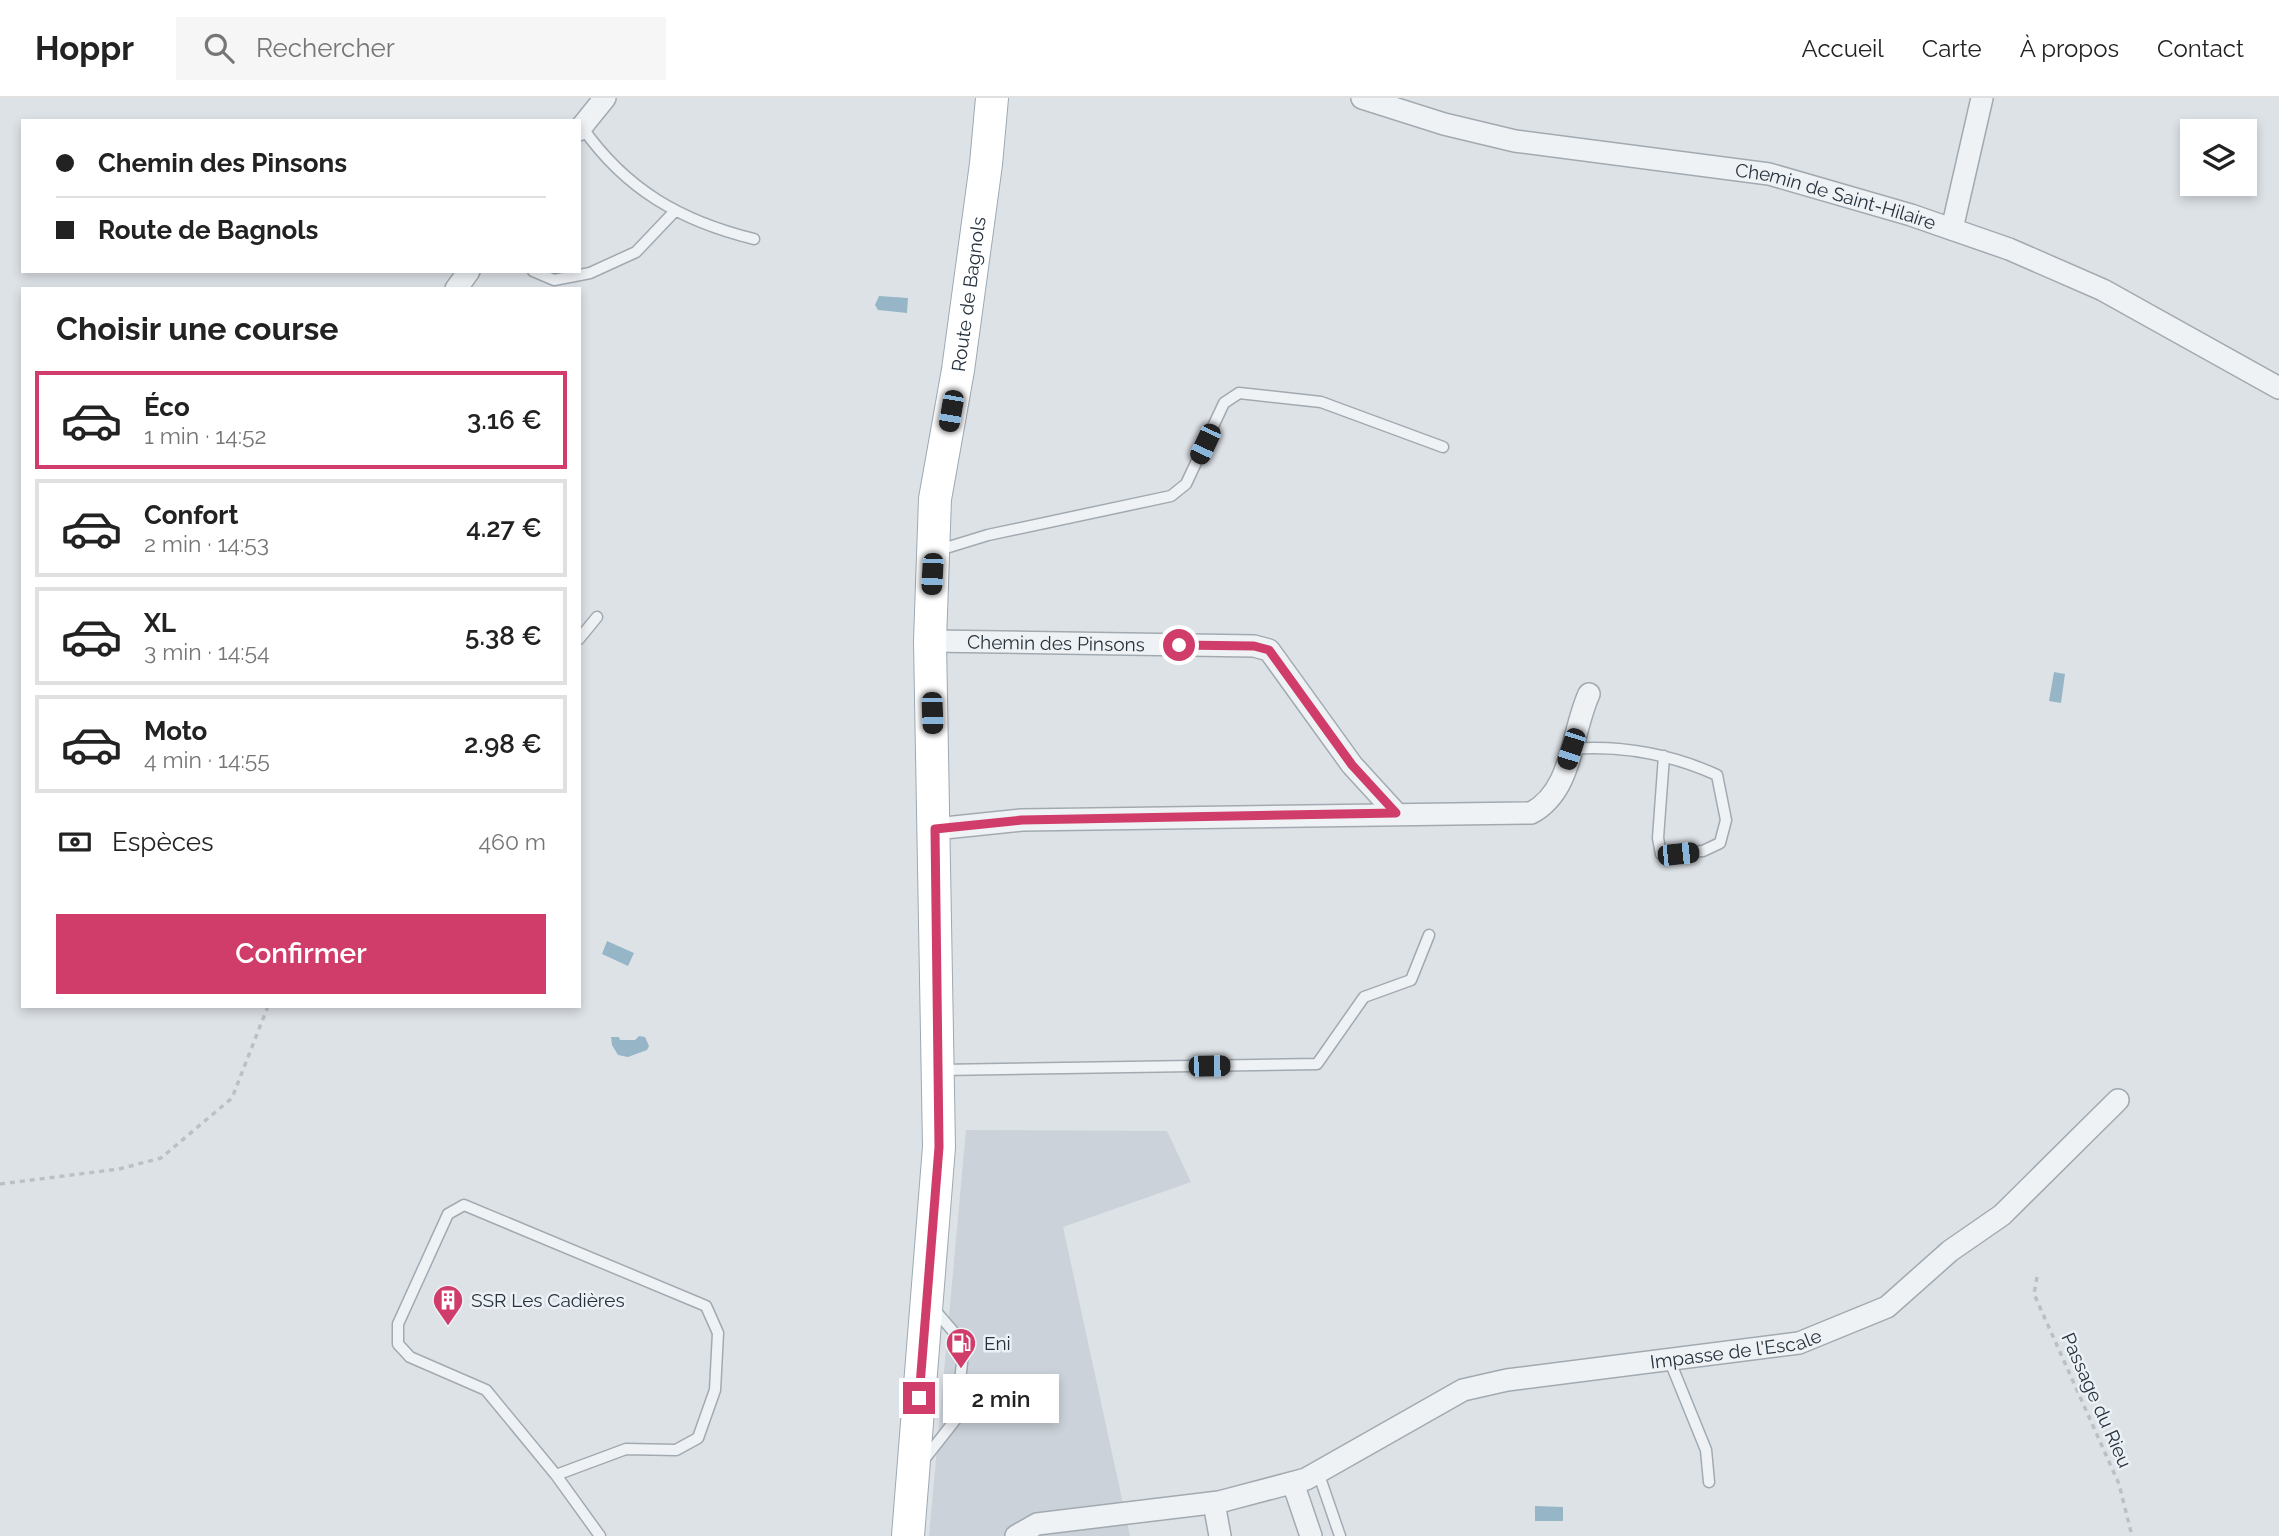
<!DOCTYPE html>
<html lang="fr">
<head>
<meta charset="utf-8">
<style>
	body { margin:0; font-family:Raleway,sans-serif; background:#f6f6f6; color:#222; height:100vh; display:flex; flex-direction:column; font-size:26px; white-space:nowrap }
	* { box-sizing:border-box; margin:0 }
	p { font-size:23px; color:#767676 }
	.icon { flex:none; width:38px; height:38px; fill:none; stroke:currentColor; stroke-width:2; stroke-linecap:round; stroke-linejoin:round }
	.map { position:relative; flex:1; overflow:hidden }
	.sheet { position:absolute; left:21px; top:189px; width:560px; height:721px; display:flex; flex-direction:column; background:#fff; border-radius:0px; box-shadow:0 4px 10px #0003 }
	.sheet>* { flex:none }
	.top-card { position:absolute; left:21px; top:21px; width:560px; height:154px; border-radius:0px; box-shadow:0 4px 10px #0003; display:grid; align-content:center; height:154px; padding:0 35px; background:#fff }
	.fabs { position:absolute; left:2180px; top:21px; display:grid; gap:14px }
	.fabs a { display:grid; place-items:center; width:77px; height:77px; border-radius:0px; background:#fff; box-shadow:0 4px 10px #0003; font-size:35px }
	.end { position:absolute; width:32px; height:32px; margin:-16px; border:9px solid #d03d6a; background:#fff; box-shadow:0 0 0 4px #fff }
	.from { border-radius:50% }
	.bubble { position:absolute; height:49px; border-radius:0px; background:#fff; box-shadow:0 4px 10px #0003; font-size:23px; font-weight:600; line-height:49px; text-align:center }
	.car { position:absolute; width:21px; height:42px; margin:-21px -10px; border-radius:9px; box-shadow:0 0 5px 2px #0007; background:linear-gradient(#222 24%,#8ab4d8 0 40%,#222 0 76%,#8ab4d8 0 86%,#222 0) }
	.top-card b { display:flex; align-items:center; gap:24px; height:66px; font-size:26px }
	.top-card b+b { border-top:2px solid #e0e0e0 }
	.top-card i { width:18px; height:18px; background:#222 }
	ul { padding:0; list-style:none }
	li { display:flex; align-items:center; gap:21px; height:98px; margin:0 14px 10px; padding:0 21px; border:4px solid #e0e0e0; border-radius:0px }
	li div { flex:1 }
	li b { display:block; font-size:26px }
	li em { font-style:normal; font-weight:600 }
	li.selected { border-color:#d03d6a }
	li>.icon { width:63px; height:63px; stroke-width:1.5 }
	h2 { padding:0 35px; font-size:32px; line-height:84px }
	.pay { display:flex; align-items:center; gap:18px; height:77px; padding:0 35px; font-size:26px }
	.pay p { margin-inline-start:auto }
	.button { display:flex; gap:14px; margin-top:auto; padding:14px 35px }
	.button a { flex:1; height:80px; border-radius:0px; background:#d03d6a; color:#fff; font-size:28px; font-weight:600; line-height:80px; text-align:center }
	header { display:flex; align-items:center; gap:42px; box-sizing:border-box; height:98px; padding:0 35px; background:#fff; border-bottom:2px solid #e0e0e0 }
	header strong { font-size:33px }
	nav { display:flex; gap:38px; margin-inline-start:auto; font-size:24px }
	.search { width:490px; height:63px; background:#f6f6f6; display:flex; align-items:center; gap:18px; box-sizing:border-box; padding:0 24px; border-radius:0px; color:#767676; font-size:26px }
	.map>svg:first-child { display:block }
</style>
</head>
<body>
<header>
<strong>Hoppr</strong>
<div class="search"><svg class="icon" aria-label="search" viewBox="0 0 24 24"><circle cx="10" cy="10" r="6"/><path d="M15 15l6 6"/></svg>Rechercher</div>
<nav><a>Accueil</a><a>Carte</a><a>À propos</a><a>Contact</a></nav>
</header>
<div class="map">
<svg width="2279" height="1438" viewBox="0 0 2279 1438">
	<rect width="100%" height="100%" fill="#dde2e7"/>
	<!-- built -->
	<path fill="#cbd2d9" d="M966,1032l201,1 24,51 -128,45 67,309h-201z"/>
	<!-- water -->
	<path fill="#96b6c8" d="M879,198l29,2 -1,15 -29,-3 -3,-5z
		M2054,574l11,2 -4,29 -12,-2z
		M607,843l27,12 -6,13 -26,-12z
		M639,938l6,1 4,9 -2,4 -19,7 -10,-2 -6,-10 -1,-8h8l1,3h15z
		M1535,1408l28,1v14h-28z"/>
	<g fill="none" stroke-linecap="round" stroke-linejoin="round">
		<!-- service casing -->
		<g stroke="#a2aab1" stroke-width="13">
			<path id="service" d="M582,29c44,63 99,94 172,112
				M533,173l21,9 36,-7 46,-21 38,-40
				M936,453l52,-16 183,-39 15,-12 38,-81 15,-10 82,9 122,45
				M579,541l18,-22
				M1571,651c51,-4 99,5 146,26l9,45 -6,23 -17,8 -42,3 -3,-16 6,-82
				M941,972l376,-6 47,-67 47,-17 18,-45
				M1669,1261l37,91 3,32
				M923,1363l33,-42 8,-75 -31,-36
				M1318,1374l22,64
				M556,1377l70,-26 50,1 22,-12 17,-48 3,-57 -12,-27 -242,-101 -16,9 -50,110v20l12,13 76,33 70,85 44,61"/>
		</g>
		<!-- minor casing -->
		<g stroke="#a2aab1" stroke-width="24">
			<g id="minor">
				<path id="s1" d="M1362,0l82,26 71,17 254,33 142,41 98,34 94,41 176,98"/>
				<path d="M579,32l26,-32"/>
				<path d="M1952,131l30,-131"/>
				<path d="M456,191l13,-18"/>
				<path id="s2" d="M930,543l324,5 15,4 83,115 44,48"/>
				<path d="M935,731l87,-9 509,-7c42,-22 40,-80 58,-119"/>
				<path d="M1293,1385l18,53"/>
				<path d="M1214,1405l6,33"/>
				<path id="s3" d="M1016,1438l21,-12 182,-22 87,-23 157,-89 44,-10 292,-37 88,-36 63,-56 52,-36 116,-115"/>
			</g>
		</g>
		<!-- primary casing -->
		<g stroke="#9ca9b3" stroke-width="34">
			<g id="primary">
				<path id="s4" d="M908,1438l31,-389 -9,-506 5,-142 23,-129 28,-206 6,-66"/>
			</g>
		</g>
		<!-- path -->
		<path stroke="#bbc0c5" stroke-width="3.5" stroke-dasharray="5 5" stroke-linecap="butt" d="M0,1086l119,-15 42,-11 71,-60 36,-92
			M2037,1179l-3,17 85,190 13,52"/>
		<!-- service -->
		<use href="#service" stroke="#eff2f5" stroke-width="10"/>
		<!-- minor -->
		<use href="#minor" stroke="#eff2f5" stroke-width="21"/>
		<!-- primary -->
		<use href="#primary" stroke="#fff" stroke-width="32"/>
	</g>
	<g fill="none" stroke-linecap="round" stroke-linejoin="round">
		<!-- route -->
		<path stroke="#d03d6a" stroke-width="9" d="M919,1300l20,-251 -4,-318 87,-9 374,-7 -44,-48 -83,-115 -15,-4 -75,-1"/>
	</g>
	<!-- icons -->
	<defs>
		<g id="building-pin" transform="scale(1.575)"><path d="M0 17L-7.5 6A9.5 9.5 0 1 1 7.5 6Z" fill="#d03d6a" stroke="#ecf1f5"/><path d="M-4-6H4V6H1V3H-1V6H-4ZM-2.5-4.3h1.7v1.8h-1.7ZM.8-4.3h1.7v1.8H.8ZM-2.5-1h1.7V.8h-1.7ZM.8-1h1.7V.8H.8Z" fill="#fff"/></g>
		<g id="fuel-pin" transform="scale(1.575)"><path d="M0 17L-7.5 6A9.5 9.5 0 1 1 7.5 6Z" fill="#d03d6a" stroke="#ecf1f5"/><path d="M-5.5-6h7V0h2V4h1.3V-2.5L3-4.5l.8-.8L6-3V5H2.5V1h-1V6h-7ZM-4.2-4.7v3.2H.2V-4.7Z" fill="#fff"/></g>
	</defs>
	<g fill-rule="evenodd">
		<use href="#building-pin" x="448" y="1202"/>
		<use href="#fuel-pin" x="961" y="1245"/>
	</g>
	<g text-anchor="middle" stroke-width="5" stroke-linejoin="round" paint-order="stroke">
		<!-- street labels -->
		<g font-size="19" fill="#26323e" stroke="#ecf1f5">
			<text dy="7" stroke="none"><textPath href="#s1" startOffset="485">Chemin de Saint-Hilaire</textPath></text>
			<text dy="7" stroke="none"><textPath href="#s4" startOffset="1246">Route de Bagnols</textPath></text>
			<text dy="7" stroke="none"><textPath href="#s2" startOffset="126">Chemin des Pinsons</textPath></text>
			<text dy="7" stroke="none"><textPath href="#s3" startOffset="754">Impasse de l'Escale</textPath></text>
			<text transform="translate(2097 1302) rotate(66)" y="7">Passage du Rieu</text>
		</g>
		<!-- poi labels -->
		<g font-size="19" fill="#26323e" stroke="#ecf1f5" text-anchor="start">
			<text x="471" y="1209">SSR Les Cadières</text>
			<text x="984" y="1252">Eni</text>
		</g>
	</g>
</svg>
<div class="fabs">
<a><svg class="icon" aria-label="layers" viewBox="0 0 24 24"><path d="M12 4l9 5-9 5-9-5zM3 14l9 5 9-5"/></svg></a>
</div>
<i class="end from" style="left:1179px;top:547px"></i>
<i class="end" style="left:919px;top:1300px"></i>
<div class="bubble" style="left:943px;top:1276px;width:116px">2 min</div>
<i class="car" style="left:951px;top:313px;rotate:190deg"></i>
<i class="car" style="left:1205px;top:346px;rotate:205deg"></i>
<i class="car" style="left:932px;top:476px;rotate:183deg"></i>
<i class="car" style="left:932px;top:615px;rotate:178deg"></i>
<i class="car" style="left:1571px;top:651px;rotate:198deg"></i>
<i class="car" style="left:1678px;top:756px;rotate:84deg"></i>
<i class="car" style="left:1209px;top:968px;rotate:89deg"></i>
<div class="top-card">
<b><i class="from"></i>Chemin des Pinsons</b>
<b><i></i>Route de Bagnols</b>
</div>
<section class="sheet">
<h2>Choisir une course</h2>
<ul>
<li class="selected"><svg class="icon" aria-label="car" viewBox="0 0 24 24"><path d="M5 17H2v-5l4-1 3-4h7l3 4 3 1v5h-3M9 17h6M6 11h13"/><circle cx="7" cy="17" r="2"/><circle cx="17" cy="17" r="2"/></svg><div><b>Éco</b><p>1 min · 14:52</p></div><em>3.16 €</em></li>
<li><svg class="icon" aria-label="car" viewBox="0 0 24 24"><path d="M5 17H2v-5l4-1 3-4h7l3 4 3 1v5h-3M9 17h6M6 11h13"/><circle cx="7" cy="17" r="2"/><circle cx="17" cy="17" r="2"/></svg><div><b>Confort</b><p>2 min · 14:53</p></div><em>4.27 €</em></li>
<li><svg class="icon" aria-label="car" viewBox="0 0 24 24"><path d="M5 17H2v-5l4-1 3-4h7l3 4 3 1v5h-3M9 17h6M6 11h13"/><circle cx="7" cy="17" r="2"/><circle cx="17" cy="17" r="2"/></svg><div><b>XL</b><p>3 min · 14:54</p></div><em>5.38 €</em></li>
<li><svg class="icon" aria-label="car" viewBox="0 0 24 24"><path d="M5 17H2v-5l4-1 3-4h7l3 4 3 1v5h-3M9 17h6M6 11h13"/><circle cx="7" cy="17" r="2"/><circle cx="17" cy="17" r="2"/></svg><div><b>Moto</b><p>4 min · 14:55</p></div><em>2.98 €</em></li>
</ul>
<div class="pay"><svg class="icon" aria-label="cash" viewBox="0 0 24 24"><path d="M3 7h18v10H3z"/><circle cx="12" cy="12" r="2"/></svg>Espèces<p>460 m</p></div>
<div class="button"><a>Confirmer</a></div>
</section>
</div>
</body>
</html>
